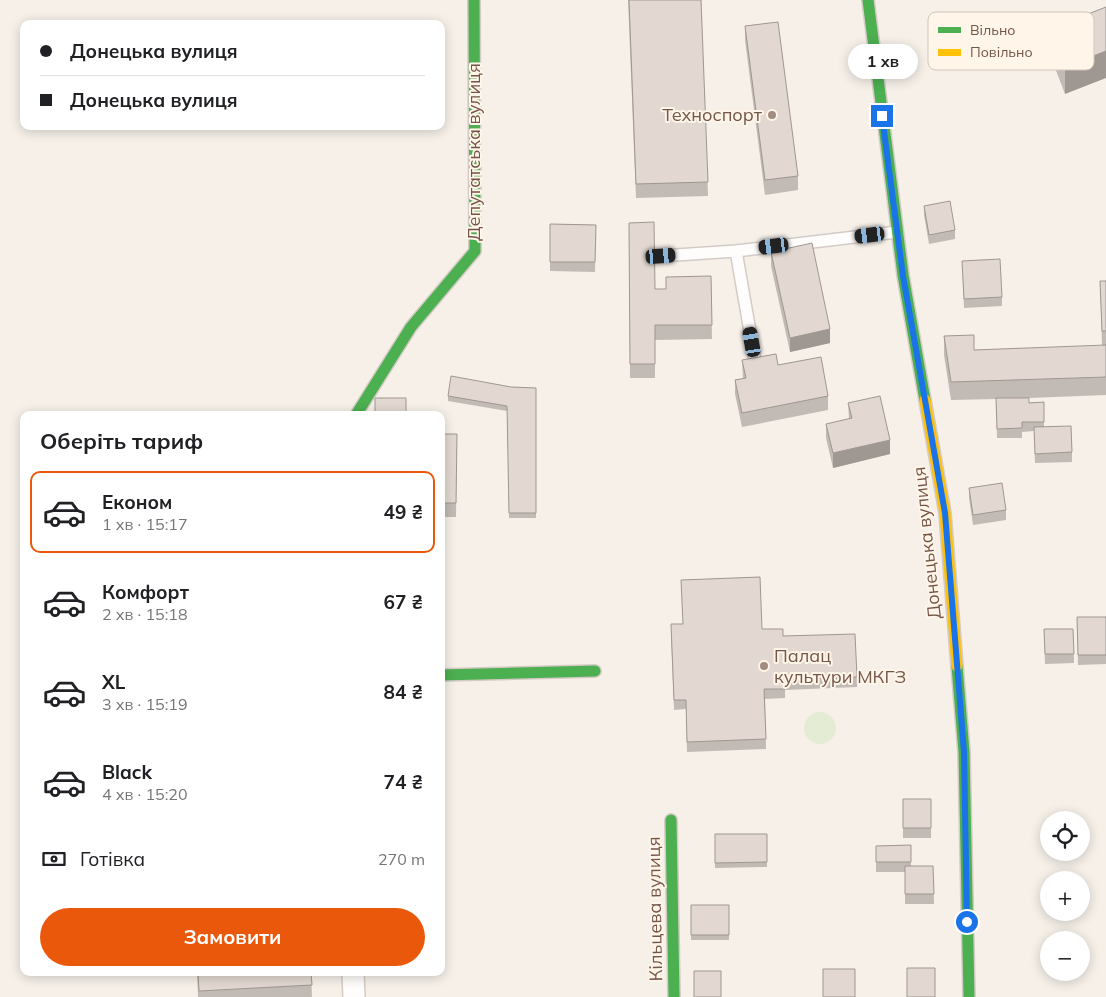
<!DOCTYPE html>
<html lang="uk">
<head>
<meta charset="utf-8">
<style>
	body { margin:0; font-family:Mulish,sans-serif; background:#f2f2f2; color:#202124; height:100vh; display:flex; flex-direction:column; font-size:19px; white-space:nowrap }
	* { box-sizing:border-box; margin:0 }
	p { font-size:16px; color:#757577 }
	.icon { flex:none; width:28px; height:28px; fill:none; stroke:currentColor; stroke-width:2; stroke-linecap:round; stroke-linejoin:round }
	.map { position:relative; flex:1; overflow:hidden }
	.drawer { position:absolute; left:20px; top:411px; width:425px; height:565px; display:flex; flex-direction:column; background:#fff; border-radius:10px; box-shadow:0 2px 12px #0003 }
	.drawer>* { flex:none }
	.guide { position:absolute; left:20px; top:20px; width:425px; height:110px; border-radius:10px; box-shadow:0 2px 12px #0003; display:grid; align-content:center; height:110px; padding:0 20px; background:#fff }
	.fabs { position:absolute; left:1040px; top:811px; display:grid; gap:10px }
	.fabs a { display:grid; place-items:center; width:50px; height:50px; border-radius:50%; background:#fff; box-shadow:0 2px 12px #0003; font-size:25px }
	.end { position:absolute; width:22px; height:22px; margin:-11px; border:6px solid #1a73e8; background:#fff; box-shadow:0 0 0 2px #fff }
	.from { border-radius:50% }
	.bubble { position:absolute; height:35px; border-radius:18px; background:#fff; box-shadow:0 2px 12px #0003; font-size:16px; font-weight:700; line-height:35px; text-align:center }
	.car { position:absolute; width:15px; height:30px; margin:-15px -8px; border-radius:6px; box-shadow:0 0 4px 1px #0007; background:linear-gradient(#222 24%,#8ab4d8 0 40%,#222 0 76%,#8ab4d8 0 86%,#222 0) }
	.guide b { display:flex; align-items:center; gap:18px; height:48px; font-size:19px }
	.guide b+b { border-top:1px solid #e0e0e0 }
	.guide i { width:12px; height:12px; background:#202124 }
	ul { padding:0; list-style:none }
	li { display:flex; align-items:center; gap:15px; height:82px; margin:0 10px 8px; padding:0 10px; border:2px solid transparent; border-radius:10px }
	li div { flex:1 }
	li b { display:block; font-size:19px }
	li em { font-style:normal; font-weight:700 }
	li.active { border-color:#ea580c }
	li>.icon { width:45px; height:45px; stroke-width:1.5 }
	h2 { padding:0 20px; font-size:22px; line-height:60px }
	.pay { display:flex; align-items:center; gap:12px; height:55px; padding:0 20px; font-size:19px }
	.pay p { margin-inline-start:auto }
	.button { display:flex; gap:10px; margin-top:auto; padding:10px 20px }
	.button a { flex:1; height:58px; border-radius:30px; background:#ea580c; color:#fff; font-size:20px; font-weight:700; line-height:58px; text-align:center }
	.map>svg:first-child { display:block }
</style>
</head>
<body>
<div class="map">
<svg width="1106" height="997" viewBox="0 0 1106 997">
	<rect width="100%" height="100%" fill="#f6f0e9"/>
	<!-- green -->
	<path fill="#e4ecd4" d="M804 728a16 16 0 1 1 32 0a16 16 0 1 1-32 0Z"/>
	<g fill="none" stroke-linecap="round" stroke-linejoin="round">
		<!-- lane casing -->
		<g stroke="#d4cbc6" stroke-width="14">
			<path id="lane" d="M661,256l75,-5
				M755,360l-19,-109 161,-19"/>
		</g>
		<!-- street casing -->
		<g stroke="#d4cbc6" stroke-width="24">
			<path id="street" d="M353,972l1,25"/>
		</g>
		<!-- fast casing -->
		<g stroke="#d5cbc6" stroke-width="14">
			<path id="fast" d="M868,0l35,275 22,125
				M356,415l55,-88 64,-76 -1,-251
				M957,666l7,86 5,245
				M441,675l154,-4
				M671,820l3,177"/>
		</g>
		<!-- slow casing -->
		<g stroke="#d5cbc6" stroke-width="14">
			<path id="slow" d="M925,400l20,113 12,153"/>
		</g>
		<!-- lane -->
		<use href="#lane" stroke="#fefdfc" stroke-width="11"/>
		<!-- street -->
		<use href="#street" stroke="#fefdfc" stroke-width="21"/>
		<!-- fast -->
		<use href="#fast" stroke="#4caf50" stroke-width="11"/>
		<!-- slow -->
		<use href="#slow" stroke="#ffc107" stroke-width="11"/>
	</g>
	<!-- wall -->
	<path fill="#c2bab4" d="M628,0h73l7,196 -72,2z
		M1106,7l-41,87 -15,-39v-26z
		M745,26l53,150v14l-33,5 -20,-155z
		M924,206l31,24v9l-26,5 -5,-29z
		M629,223l26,66h11l45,-13 1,63 -57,1v38h-25z
		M550,224l46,1 -1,47 -45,-1z
		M771,252l59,91 -40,9 -19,-86z
		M962,261l40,36v9l-38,2z
		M1100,281h6v114l-77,3v5l15,-1v25l28,25v10l-37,1 -1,-32 -12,1v6h-25l-1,-39 -45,1 -7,-45v-19l30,14 128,-4z
		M742,360l36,5 50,31v14l-86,17 -7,-33v-14l8,-1z
		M511,387l25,1v130h-27l-2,-107 -59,-10v-5z
		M848,403l42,51 -57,14 -7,-30v-14l23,-5z
		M441,434h16l-1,83h-15z
		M969,488l37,22v10l-33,5 -4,-27z
		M1077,617h29v47l-28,1z
		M762,629l21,7 74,41v10l-72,3v8l-20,1 1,50 -79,3 -1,-43 -12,1 -3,-76z
		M1044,629h29l1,34 -29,1z
		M903,799h28v39h-28z
		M715,834h52v33l-52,1z
		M911,845v21h22l1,38h-29v-32h-29v-26z
		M691,905h38v35h-38z
		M197,972h114l1,25h-114z"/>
	<!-- shaded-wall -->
	<path fill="#9e9792" d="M1106,51v27l-41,16v-27z
		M830,329v14l-40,9v-14z
		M890,440v14l-57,14v-15z"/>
	<!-- building -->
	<path fill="#e2d8d1" stroke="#9e9792" d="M629,0h72l7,182 -72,2z
		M1106,7v44l-41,16 -15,-38z
		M778,22l20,154 -33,4 -20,-154z
		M950,201l5,29 -26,5 -5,-29z
		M654,222l1,67h11v-12l45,-1 1,49h-57v39h-25l-1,-141z
		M550,224l46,1 -1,37h-45z
		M812,243l18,86 -40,9 -19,-86z
		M1000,259l2,38 -38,2 -2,-38z
		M1100,281h6v50h-4z
		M974,335v15l132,-5v32l-155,5 -7,-46z
		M776,354l2,11 43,-8 7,39 -86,17 -7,-33 11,-2 -4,-18z
		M451,376l60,11 25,1v125h-27l-2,-107 -59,-10z
		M880,396l10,44 -57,13 -7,-29 26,-6 -4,-15z
		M375,398h31v17h-31z
		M996,398h33v5l15,-1v20h-22v6l-25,1z
		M1071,426l1,26 -37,2 -1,-27z
		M441,434h16l-1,69h-15z
		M1002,483l4,27 -33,5 -4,-27z
		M760,577l2,52h21v7l72,-2 2,43 -72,3v9h-21l2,50 -79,3 -1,-42h-12l-3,-76h12l-2,-44z
		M1077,617h29v38h-28z
		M1044,629h29l1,25h-29z
		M903,799h28v29h-28z
		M715,834h52v28l-52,1z
		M911,845v17h-35v-16z
		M905,866h28l1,28h-29z
		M691,905h38v30h-38z
		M907,968h28v29h-28z
		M823,969h32v28h-32z
		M694,971h27v26h-27z
		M198,972h113l1,13 -113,6z"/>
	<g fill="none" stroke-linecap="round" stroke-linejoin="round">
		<!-- route -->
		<path stroke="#1a73e8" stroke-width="6" d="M882,116l21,160 42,237 19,239 3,170"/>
	</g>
	<!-- markers -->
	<g fill="#a28b81" stroke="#fff5e9" stroke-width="2">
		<circle cx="772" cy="115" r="5"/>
		<circle cx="764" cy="666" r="5"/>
	</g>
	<g text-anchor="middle" stroke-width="4" stroke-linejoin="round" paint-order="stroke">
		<!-- poi labels -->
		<g font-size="18" fill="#745549" stroke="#fff5e9" text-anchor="end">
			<text x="762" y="121">Техноспорт</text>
			<text x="774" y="662" text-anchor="start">Палац<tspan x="774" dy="21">культури МКГЗ</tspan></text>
		</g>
		<!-- street labels -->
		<g font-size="18" fill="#745549" stroke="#fff5e9">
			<text transform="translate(474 152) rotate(-90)" y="6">Депутатська вулиця</text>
			<text transform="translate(927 543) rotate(-96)" y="6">Донецька вулиця</text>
			<text transform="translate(655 909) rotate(-91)" y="6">Кільцева вулиця</text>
		</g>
	</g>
	<!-- legend -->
	<rect x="928" y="12" width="166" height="58" rx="8" fill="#fff5e9" stroke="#d5c5b9" stroke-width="1"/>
	<rect x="938" y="27" width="23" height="6" fill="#4caf50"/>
	<rect x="938" y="49" width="23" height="7" fill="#ffc107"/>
	<g font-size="14" fill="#745549">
		<text x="970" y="35">Вільно</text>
		<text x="970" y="57">Повільно</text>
	</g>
</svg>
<div class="fabs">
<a><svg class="icon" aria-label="locate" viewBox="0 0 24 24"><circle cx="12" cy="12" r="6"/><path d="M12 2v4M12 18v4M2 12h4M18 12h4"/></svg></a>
<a>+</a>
<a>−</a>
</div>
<i class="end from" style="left:967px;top:922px"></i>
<i class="end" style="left:882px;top:116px"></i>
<div class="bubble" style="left:848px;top:44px;width:70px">1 хв</div>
<i class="car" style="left:870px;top:235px;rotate:263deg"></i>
<i class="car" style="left:774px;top:246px;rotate:263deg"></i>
<i class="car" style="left:661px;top:256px;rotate:86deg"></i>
<i class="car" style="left:752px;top:342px;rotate:350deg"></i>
<div class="guide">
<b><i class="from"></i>Донецька вулиця</b>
<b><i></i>Донецька вулиця</b>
</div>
<section class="drawer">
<h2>Оберіть тариф</h2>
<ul>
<li class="active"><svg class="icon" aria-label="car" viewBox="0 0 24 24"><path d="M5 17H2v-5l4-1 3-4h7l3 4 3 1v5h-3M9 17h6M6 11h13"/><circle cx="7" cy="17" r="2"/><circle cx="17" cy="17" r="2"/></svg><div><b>Економ</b><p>1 хв · 15:17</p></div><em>49 ₴</em></li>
<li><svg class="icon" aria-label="car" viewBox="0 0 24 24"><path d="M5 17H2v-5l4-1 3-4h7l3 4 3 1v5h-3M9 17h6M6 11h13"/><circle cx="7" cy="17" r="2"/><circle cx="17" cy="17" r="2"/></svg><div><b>Комфорт</b><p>2 хв · 15:18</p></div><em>67 ₴</em></li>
<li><svg class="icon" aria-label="car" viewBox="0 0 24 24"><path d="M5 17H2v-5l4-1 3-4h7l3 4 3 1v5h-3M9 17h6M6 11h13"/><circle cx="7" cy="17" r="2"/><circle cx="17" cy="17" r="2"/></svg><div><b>XL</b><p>3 хв · 15:19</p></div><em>84 ₴</em></li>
<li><svg class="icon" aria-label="car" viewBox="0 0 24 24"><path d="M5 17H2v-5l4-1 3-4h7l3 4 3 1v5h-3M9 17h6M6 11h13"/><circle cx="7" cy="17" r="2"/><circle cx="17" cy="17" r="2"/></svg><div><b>Black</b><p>4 хв · 15:20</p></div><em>74 ₴</em></li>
</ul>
<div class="pay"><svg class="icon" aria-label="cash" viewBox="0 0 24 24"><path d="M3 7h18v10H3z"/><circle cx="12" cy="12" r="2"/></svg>Готівка<p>270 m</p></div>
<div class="button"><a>Замовити</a></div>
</section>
</div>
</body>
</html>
